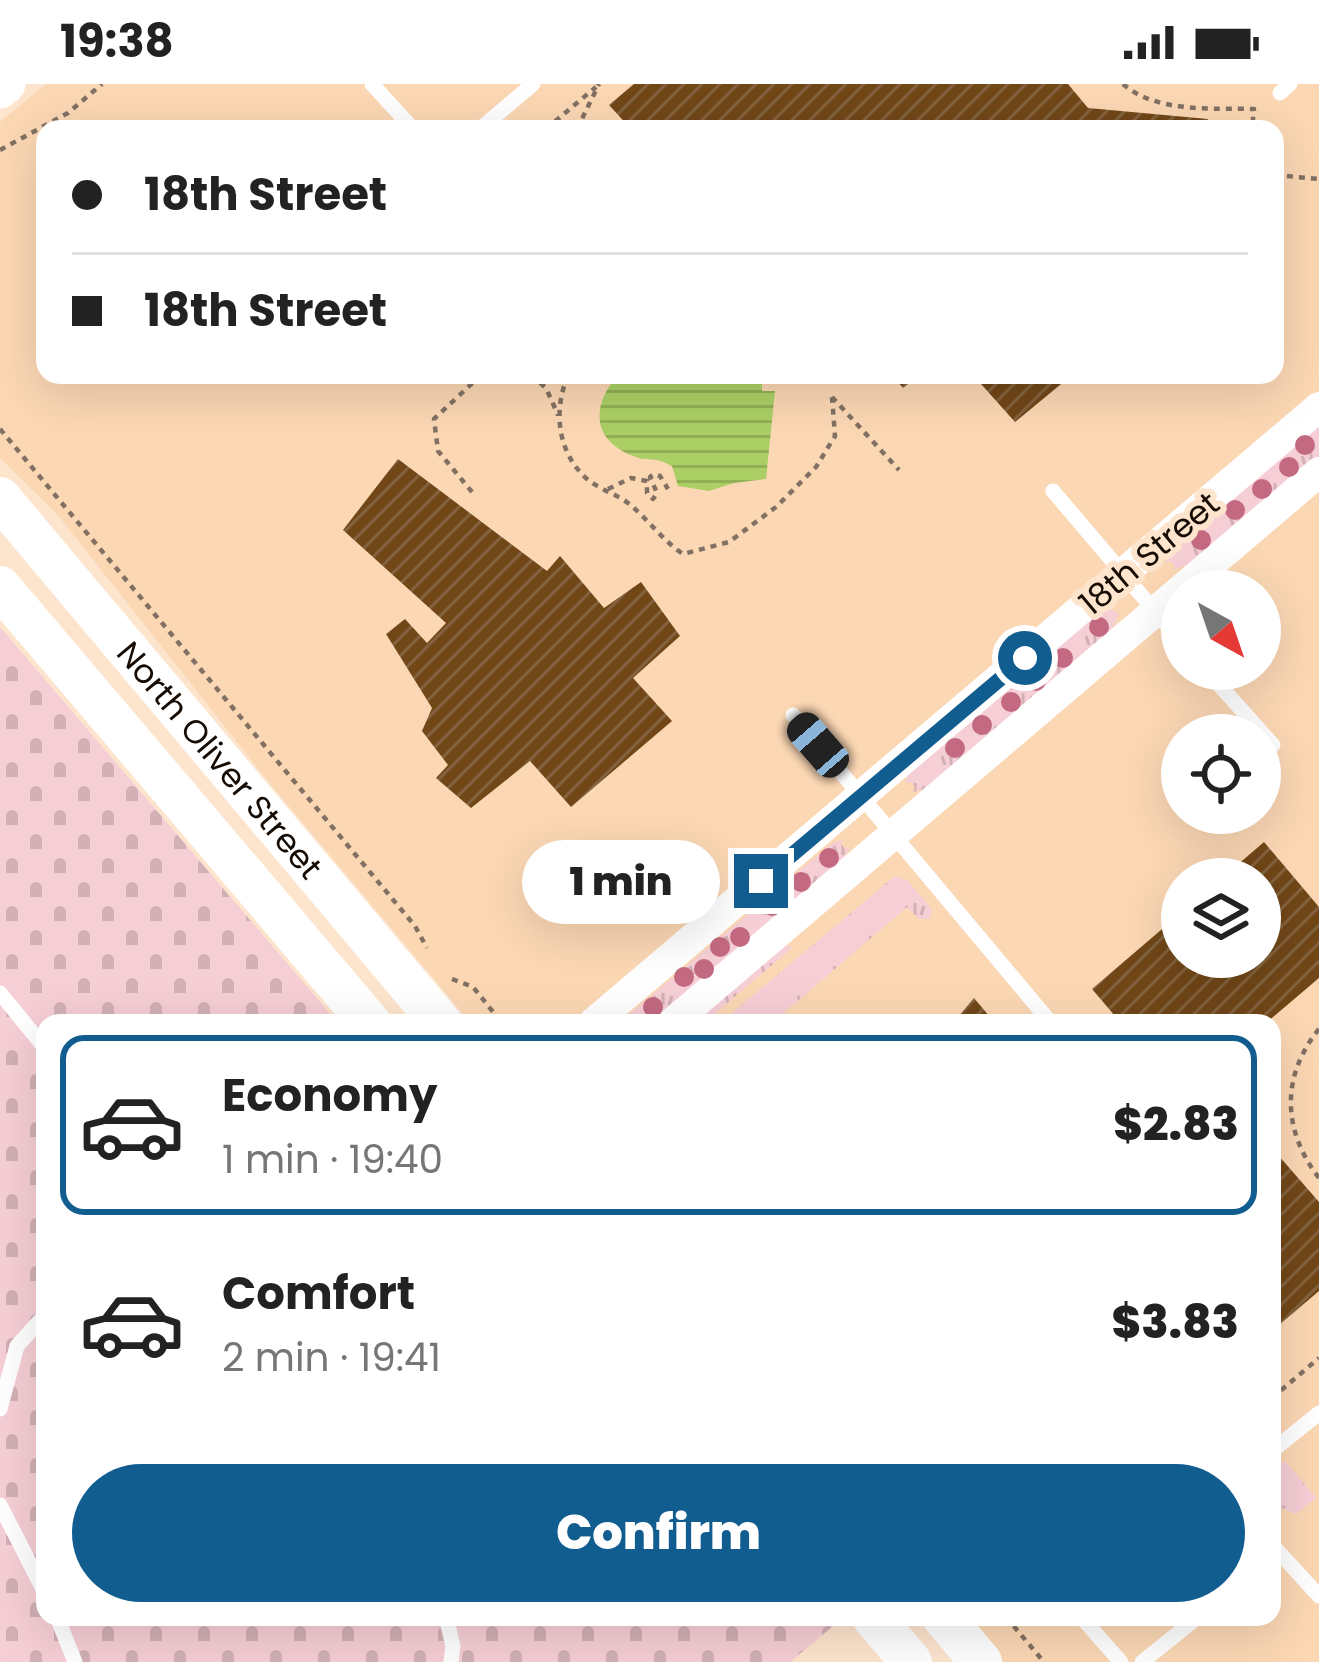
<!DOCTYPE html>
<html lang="en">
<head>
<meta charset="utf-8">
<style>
	body { margin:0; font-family:Poppins,sans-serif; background:#f6f6f6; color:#222; height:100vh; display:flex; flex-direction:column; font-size:45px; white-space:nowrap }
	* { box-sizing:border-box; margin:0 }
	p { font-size:39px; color:#767676 }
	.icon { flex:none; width:66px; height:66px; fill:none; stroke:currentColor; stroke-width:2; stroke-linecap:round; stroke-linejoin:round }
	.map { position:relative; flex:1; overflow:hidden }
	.side { position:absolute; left:36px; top:930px; width:1245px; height:612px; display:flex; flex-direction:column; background:#fff; border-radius:24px; box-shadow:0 12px 48px #0002 }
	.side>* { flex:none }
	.hud { position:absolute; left:36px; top:36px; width:1248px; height:264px; border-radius:24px; box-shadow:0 12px 48px #0002; display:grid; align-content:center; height:264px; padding:0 36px; background:#fff }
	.needle { width:78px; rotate:140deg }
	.controls { position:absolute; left:1161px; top:486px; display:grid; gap:24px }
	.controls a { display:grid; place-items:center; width:120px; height:120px; border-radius:50%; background:#fff; box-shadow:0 12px 48px #0002; font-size:60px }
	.end { position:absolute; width:54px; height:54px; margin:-27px; border:15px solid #125d90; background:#fff; box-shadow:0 0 0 6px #fff }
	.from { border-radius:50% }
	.bubble { position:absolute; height:84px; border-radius:42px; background:#fff; box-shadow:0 12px 48px #0002; font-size:39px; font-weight:800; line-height:84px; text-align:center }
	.car { position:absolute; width:36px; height:72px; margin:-36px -18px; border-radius:15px; box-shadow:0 0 9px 3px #0007; background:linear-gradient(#222 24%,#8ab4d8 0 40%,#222 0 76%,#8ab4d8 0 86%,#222 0) }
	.hud b { display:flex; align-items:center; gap:42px; height:114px; font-size:45px }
	.hud b+b { border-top:3px solid #e0e0e0 }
	.hud i { width:30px; height:30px; background:#222 }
	ul { padding:21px 0 0; list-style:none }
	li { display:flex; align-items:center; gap:36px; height:180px; margin:0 24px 18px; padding:0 12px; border:6px solid transparent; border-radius:24px }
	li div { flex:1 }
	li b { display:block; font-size:45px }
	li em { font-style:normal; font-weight:800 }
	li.active { border-color:#125d90 }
	li>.icon { width:108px; height:108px; stroke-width:1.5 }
	.action { display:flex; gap:24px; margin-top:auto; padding:24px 36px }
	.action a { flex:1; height:138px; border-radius:72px; background:#125d90; color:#fff; font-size:48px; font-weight:800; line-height:138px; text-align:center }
	.status { display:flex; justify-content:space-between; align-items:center; height:84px; padding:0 60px; background:#fff; direction:ltr }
	.status svg { height:33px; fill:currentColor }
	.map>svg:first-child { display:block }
</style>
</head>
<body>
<div class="status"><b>19:38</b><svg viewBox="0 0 49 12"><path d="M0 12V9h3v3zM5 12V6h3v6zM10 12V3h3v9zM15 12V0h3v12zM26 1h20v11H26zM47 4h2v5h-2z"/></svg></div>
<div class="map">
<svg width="1319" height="1578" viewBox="0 0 1319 1578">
	<defs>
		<pattern id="grass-tufts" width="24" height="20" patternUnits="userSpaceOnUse" patternTransform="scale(3)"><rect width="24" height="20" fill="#f6ced5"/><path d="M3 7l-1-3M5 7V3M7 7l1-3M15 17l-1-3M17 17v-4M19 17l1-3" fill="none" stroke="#d2b0b5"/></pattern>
		<pattern id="cemetery-stones" width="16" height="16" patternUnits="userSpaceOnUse" patternTransform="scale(3)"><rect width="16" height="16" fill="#f6ced5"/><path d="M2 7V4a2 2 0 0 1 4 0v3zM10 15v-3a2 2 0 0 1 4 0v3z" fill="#d2b0b5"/></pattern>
		<pattern id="water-rules" width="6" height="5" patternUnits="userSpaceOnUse" patternTransform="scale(3)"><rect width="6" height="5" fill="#abcf65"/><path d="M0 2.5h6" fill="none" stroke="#92b056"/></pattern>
		<pattern id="building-hatch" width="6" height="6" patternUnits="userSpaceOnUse" patternTransform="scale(3)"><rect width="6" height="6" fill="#714718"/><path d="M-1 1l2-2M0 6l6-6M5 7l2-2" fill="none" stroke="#83633f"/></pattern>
	</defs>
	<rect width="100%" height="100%" fill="#fde4cd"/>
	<!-- built -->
	<path fill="#fbd7b4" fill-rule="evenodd" d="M46,0h1273v1578h-316l-38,-45h307v-594h-801l-200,-238 -214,-271 -57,-56v-336zM45,45h1230v246h-1230zM1182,507h78v78h-78zM1182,651h78v78h-78zM1182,795h78v78h-78z"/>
	<!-- grass -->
	<path fill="url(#grass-tufts)" d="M1319,339v34l-121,103 -26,11 3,-4 -4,-6 -6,2 7,-12z
		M1109,524l10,6 -6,14 -187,161 -13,3 2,-5 -4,-5 -6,1 6,-15 177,-149z
		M843,755l-2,5 4,5 5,-1 -9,13 -192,162h-30l211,-178z
		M895,792l12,4 25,29 -2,10h-11l-12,-12 -135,116h-52z
		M785,860l7,4 -88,75h-11z
		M1285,1377l31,37 -20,16 -14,-6 -10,-12v-24z"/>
	<!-- cemetery -->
	<path fill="url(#cemetery-stones)" d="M0,543l338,396h-293v594h799l-54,45h-790z"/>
	<!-- water -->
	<path fill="url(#water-rules)" d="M618,291h144v16h13l-9,88 -32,4 -25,8 -31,-5 -6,-20c-21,-11 -21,-3 -36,-9 -44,-15 -46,-50 -18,-82z"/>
	<!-- building -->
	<path fill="url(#building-hatch)" d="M634,0h434l20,24 120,11 -1,10h-576l-22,-24z
		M892,291h27l-16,13z
		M973,291h99l-57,47z
		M398,375l149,112 13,-15 44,52 37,-26 39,54 -47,42 39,43 -101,86 -41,-46 -59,47 -35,-30 12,-13 -26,-34 10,-23 -46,-74 19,-15 22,24 19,-20 -103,-93z
		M1264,758l55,65v71l-53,45h-145l-29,-34 90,-77v45h78v-78h-39z
		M974,914l21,25h-42z
		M1272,1064l47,54v89l-47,40z"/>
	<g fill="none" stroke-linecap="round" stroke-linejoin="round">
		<!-- path -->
		<path stroke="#827162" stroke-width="4.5" stroke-dasharray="6 6" stroke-linecap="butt" d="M1123,0c33,29 89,24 131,25l-2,20
			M546,45l50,-42
			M577,45l22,-45
			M0,66l68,-37 34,-29
			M1275,91l44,4
			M531,291l15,13 12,27
			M568,291c-15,36 -11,77 19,104 12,10 29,15 41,24 20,16 33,36 55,51l46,-12 47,-35 40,-40 19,-31 -3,-39
			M832,313l67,73
			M0,345l415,497 12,22
			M608,405l23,-11 16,3v12l6,6 4,-6 -7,-16 4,-3 6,2 8,13
			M472,408l-34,-41 -4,-32 47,-44
			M452,895l21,8 29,36
			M1319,945c-38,47 -37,101 0,149
			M1272,1314l47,-40
			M1006,1533l38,45"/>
		<!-- service -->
		<path stroke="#fff" stroke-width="15" d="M372,0l41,45
			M1280,9l10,-9
			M480,45l53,-45
			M1053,407l129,152
			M1205,585l68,76
			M793,631l258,308
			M0,909l45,55
			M0,1325l17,-63 28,-31
			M1272,1367l47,-38
			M0,1421l45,88
			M1272,1469l4,-4 43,47
			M57,1533l18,45
			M446,1533l7,29 -2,16
			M1081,1533l40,45
			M1142,1578l56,-45"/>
		<!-- minor -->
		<path stroke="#fff" stroke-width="30" d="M593,939l726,-616
			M672,939l647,-551"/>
		<!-- tertiary -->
		<path stroke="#fff" stroke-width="39" d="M0,5l6,-5"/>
		<!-- secondary -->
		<g stroke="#fff" stroke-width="42">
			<path id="s1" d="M0,414l441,525"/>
			<path d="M0,503l370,436"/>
			<path d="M873,1533l38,45"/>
			<path d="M943,1533l38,45"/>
		</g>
	</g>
	<!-- trees -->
	<g fill="#c36981">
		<circle cx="1305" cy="361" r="10"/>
		<circle cx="1289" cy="383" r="10"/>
		<circle cx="1262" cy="405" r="10"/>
		<circle cx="1235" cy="426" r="10"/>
		<circle cx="1201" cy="456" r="10"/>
		<circle cx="1099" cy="543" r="10"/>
		<circle cx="1063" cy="574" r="10"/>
		<circle cx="1036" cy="597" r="10"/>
		<circle cx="1011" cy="618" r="10"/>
		<circle cx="982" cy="641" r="10"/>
		<circle cx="955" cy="664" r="10"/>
		<circle cx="829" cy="774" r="10"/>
		<circle cx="801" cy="798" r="10"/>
		<circle cx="772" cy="822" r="10"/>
		<circle cx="740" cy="853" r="10"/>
		<circle cx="720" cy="863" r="10"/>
		<circle cx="704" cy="885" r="10"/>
		<circle cx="684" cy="893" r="10"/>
		<circle cx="653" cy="923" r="10"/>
	</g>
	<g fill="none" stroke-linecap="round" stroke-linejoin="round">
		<!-- route -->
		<path stroke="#125d90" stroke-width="15" d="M761,797l264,-223"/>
	</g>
	<g text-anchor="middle" stroke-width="12" stroke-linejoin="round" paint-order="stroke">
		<!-- street labels -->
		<g font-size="33" fill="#150b03" stroke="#fde4cd">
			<text transform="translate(1149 469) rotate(-40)" y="12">18th Street</text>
			<text dy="12" stroke="none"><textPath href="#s1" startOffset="342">North Oliver Street</textPath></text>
		</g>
	</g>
</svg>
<div class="controls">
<a><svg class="needle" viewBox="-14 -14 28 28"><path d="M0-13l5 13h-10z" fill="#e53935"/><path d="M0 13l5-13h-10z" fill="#767676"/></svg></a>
<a><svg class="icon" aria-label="locate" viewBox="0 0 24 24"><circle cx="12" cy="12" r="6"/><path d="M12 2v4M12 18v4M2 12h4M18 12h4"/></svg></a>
<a><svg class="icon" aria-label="layers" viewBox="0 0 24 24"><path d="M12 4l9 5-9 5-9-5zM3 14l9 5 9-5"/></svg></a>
</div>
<i class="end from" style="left:1025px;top:574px"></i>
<i class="end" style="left:761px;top:797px"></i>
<div class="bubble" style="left:522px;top:756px;width:198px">1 min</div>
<i class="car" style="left:818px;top:661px;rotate:319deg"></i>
<div class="hud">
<b><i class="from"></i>18th Street</b>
<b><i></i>18th Street</b>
</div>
<section class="side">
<ul>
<li class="active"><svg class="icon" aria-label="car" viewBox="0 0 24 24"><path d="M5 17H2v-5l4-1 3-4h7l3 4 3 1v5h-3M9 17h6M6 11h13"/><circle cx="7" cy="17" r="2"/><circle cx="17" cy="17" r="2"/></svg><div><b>Economy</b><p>1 min · 19:40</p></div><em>$2.83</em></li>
<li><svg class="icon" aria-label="car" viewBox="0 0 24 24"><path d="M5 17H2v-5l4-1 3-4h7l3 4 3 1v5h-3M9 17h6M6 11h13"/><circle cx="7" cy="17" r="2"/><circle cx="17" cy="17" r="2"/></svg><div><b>Comfort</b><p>2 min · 19:41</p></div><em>$3.83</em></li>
</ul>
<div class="action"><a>Confirm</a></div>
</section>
</div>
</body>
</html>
